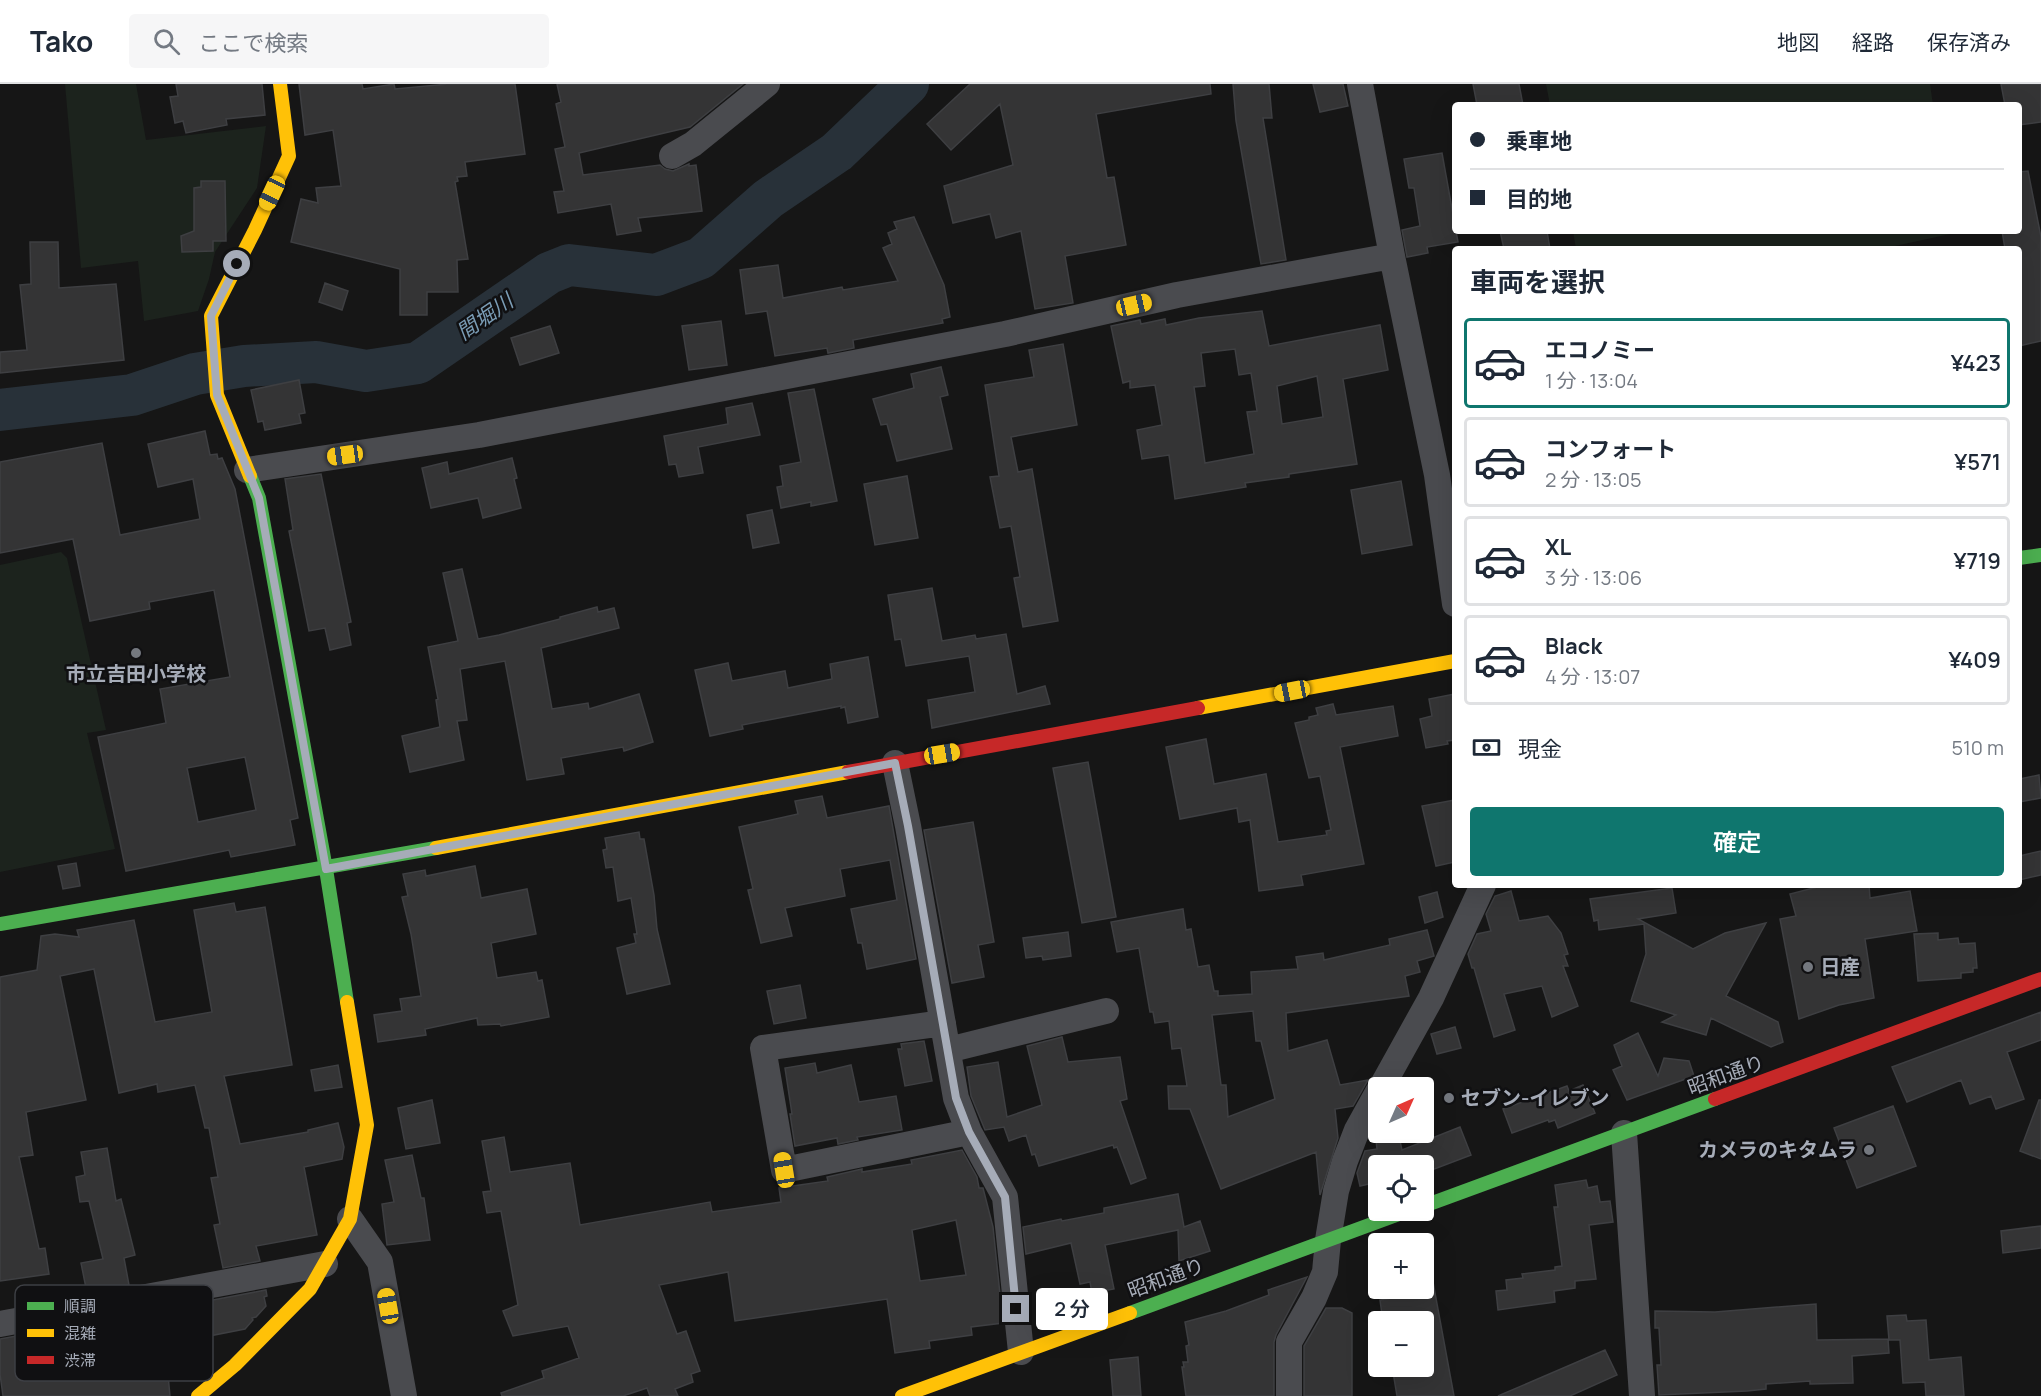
<!DOCTYPE html>
<html lang="ja">
<head>
<meta charset="utf-8">
<style>
	body { margin:0; font-family:Manrope,"Noto Sans JP",sans-serif; background:#f6f6f7; color:#1f2937; height:100vh; display:flex; flex-direction:column; font-size:22px; white-space:nowrap }
	* { box-sizing:border-box; margin:0 }
	p { font-size:20px; color:#747a83 }
	.icon { flex:none; width:33px; height:33px; fill:none; stroke:currentColor; stroke-width:2; stroke-linecap:round; stroke-linejoin:round }
	.map { position:relative; flex:1; overflow:hidden }
	.drawer { position:absolute; left:1452px; top:162px; width:570px; height:642px; display:flex; flex-direction:column; background:#fff; border-radius:6px; box-shadow:0 6px 24px #0002 }
	.drawer>* { flex:none }
	.top-card { position:absolute; left:1452px; top:18px; width:570px; height:132px; border-radius:6px; box-shadow:0 6px 24px #0002; display:grid; align-content:center; height:132px; padding:0 18px; background:#fff }
	.needle { width:39px; rotate:45deg }
	.buttons { position:absolute; left:1368px; top:993px; display:grid; gap:12px }
	.buttons a { display:grid; place-items:center; width:66px; height:66px; border-radius:6px; background:#fff; box-shadow:0 6px 24px #0002; font-size:30px }
	.end { position:absolute; width:27px; height:27px; margin:-14px; border:8px solid #a6acb8; background:#111; box-shadow:0 0 0 3px #111 }
	.from { border-radius:50% }
	.bubble { position:absolute; height:42px; border-radius:6px; background:#fff; box-shadow:0 6px 24px #0002; font-size:20px; font-weight:600; line-height:42px; text-align:center }
	.car { position:absolute; width:18px; height:36px; margin:-18px -9px; border-radius:8px; box-shadow:0 0 4px 2px #0007; background:linear-gradient(#f5c518 24%,#345 0 40%,#f5c518 0 76%,#345 0 86%,#f5c518 0) }
	.top-card b { display:flex; align-items:center; gap:21px; height:57px; font-size:22px }
	.top-card b+b { border-top:2px solid #e0e1e3 }
	.top-card i { width:15px; height:15px; background:#1f2937 }
	ul { padding:0; list-style:none }
	li { display:flex; align-items:center; gap:18px; height:90px; margin:0 12px 9px; padding:0 6px; border:3px solid #e0e1e3; border-radius:6px }
	li div { flex:1 }
	li b { display:block; font-size:22px }
	li em { font-style:normal; font-weight:600 }
	li.on { border-color:#0f766e }
	li>.icon { width:54px; height:54px; stroke-width:1.5 }
	h2 { padding:0 18px; font-size:27px; line-height:72px }
	.pay { display:flex; align-items:center; gap:15px; height:66px; padding:0 18px; font-size:22px }
	.pay p { margin-inline-start:auto }
	.cta { display:flex; gap:12px; margin-top:auto; padding:12px 18px }
	.cta a { flex:1; height:69px; border-radius:6px; background:#0f766e; color:#fff; font-size:24px; font-weight:600; line-height:69px; text-align:center }
	header { display:flex; align-items:center; gap:36px; box-sizing:border-box; height:84px; padding:0 30px; background:#fff; border-bottom:2px solid #e0e1e3 }
	header strong { font-size:28px }
	nav { display:flex; gap:33px; margin-inline-start:auto; font-size:21px }
	.search { width:420px; height:54px; background:#f6f6f7; display:flex; align-items:center; gap:15px; box-sizing:border-box; padding:0 21px; border-radius:6px; color:#747a83; font-size:22px }
	.map>svg:first-child { display:block }
</style>
</head>
<body>
<header>
<strong>Tako</strong>
<div class="search"><svg class="icon" aria-label="search" viewBox="0 0 24 24"><circle cx="10" cy="10" r="6"/><path d="M15 15l6 6"/></svg>ここで検索</div>
<nav><a>地図</a><a>経路</a><a>保存済み</a></nav>
</header>
<div class="map">
<svg width="2041" height="1312" viewBox="0 0 2041 1312">
	<rect width="100%" height="100%" fill="#161616"/>
	<!-- green -->
	<path fill="#1c231d" d="M65,0h71l10,56 120,-14 -9,62 -42,64 -6,27 -11,32 -54,10 -6,-60 -57,7z
		M1546,0h384l3,21h-383z
		M1573,147h382v2l-74,16h-305z
		M61,468l6,6 39,172 -19,3 28,116 -115,23v-307z"/>
	<g fill="none" stroke-linecap="round" stroke-linejoin="round">
		<!-- river -->
		<path stroke="#283139" stroke-width="42" d="M0,326l132,-15 63,-21 49,-8 72,-4 50,9 52,-8 131,-90 20,-8 87,10 45,-17 67,-59 69,-47 71,-68"/>
	</g>
	<!-- building -->
	<path fill="#343435" stroke="#3e3f42" stroke-width="1.5" fill-rule="evenodd" d="M176,0h86l3,31 -39,4 1,6 -41,8 -3,-12 -8,2 -5,-26 8,-1z
		M299,0h63l1,5 31,-5 1,5 53,-5h67l10,70 -60,8 2,14 -10,1 1,4 -3,1 13,77 -11,1 1,32h-31v23h-27v-46l-109,-27 10,-43 17,4 -2,-15 25,-2 -8,-56 -28,5z
		M557,0h186l-53,43 -111,26 4,22 77,-10 5,4 8,2 16,-7v2l7,-1 6,46 -64,7 3,13 -24,4 -6,-31 -53,9 -4,-21 10,-1 -9,-42 10,-2 -9,-43 5,-2z
		M970,0h240l1,10 -115,20 11,64 7,-1 12,68 -61,11 8,47 -38,6 -14,-78 -25,7 -6,-24 -37,9 -9,-37 69,-21 -13,-61 -49,46 -24,-26z
		M1233,0h36l3,34h-9l23,142 -25,4 -25,-143z
		M1313,0h30l5,22 -28,6z
		M1473,0h46l4,21h-46z
		M2001,0h40v38l-22,3v-20h-14z
		M1442,69l16,89 -31,5 1,6 -21,4 -5,-27 18,-4 -6,-38h-5l-5,-29z
		M2028,87l13,66v104l-22,5v-97h-14l-3,-18h17v-59z
		M201,97h24l1,60h-13v10l-31,1 -1,-16 13,-5v-43l7,-1z
		M914,133l30,68 6,32 -8,2 1,4 -90,17 1,8 -26,5 -1,-5 -52,8 -8,-45 -21,3 -6,-44 38,-5 5,33 59,-11 1,3 55,-9 -15,-33 9,-4 -4,-11 9,-4 -3,-7z
		M1500,147h47l3,18h-46z
		M30,158h28l1,46 57,-4 8,76 -124,13v-21l27,-2 -7,-65 11,-1z
		M325,199l23,8 -6,19 -23,-8z
		M1262,227l7,35 111,-21 8,45 -45,9 14,85 -68,10v3l-44,6 1,4 -71,12 -6,-44 -27,4 -5,-29 25,-5 -7,-40 -25,3v-7l-7,2 -12,-57 29,-6 1,4 24,-5 1,6 33,-7zM1235,265l4,26 12,-2 6,38 -10,1 7,42 -49,9 -11,-76 11,-1 -4,-33zM1317,292l6,41 -41,7 -5,-38z
		M721,237l6,44 -38,5 -7,-44z
		M550,242l9,27 -39,12 -9,-27z
		M1063,260l14,81 -66,12 7,35 14,-3 26,152 -35,6 -9,-49 6,-1 -9,-51 -11,2 -10,-51 9,-1 -14,-91 49,-8 -5,-27z
		M941,283l7,28 -8,2 12,52 -55,12 -10,-37 -6,1 -8,-26 41,-11 -3,-14z
		M299,296l6,33 -6,1 2,9 -36,7 -2,-9 -5,1 -7,-32z
		M814,305l23,112 -26,5v-4l-30,6 -4,-21 6,-1 -3,-20 21,-4 -13,-69z
		M752,319l8,32 -62,12 5,26 -24,4 -3,-13 -7,1 -5,-29 64,-12 -2,-16z
		M205,347l5,24 7,-1 1,5 4,-1 13,31 63,329 -8,2 5,25 -64,12 -2,-7 -103,21 -28,-134 68,-14 -6,-34 70,-12 -16,-87 -65,12 1,7 -60,12 -17,-82 -73,14v-91l102,-19 18,92 80,-16 -7,-40 -35,8 -10,-43zM245,673l11,53 -58,12 -11,-54z
		M512,374l5,20 -3,1 7,29 -38,10 -5,-20 -47,10 -9,-40 25,-6 2,12z
		M321,390l30,148 -4,1 4,22 -21,5 -5,-22 -16,3 -20,-100 4,-1 -8,-51z
		M907,392l11,62 -43,7 -11,-61z
		M1401,397l11,64 -50,9 -11,-64z
		M772,426l7,33 -26,5 -6,-33z
		M462,485l16,70 21,-4 61,-16v-2l37,-10 1,5 16,-4 5,20 -78,20 11,61 36,-6 1,6 50,-15 14,48 -29,9 -1,-4 -62,11 3,16 -37,6 -22,-119 -45,8 7,51 -10,1 7,39 -54,12 -8,-36 38,-9 -4,-27 2,-1 -10,-52 30,-6 -15,-68z
		M932,504l10,53 33,-6 1,4 30,-5 11,60 28,-8 5,18 -118,24 -4,-28 47,-8 -6,-36 -63,10 -5,-27 -6,1 -7,-45z
		M868,573l10,60 -30,6 -3,-16 -4,1v-2l-99,19 1,4 -33,7 -15,-66 33,-7 4,18 53,-10 3,17 44,-9 -2,-15z
		M1455,610v46l-8,1 1,3 -22,4 -6,-29 12,-3 -3,-17z
		M1333,620l3,11 57,-9 5,30 -58,11 24,117 -63,11 2,10 -44,6 -9,-71 -11,2 -2,-14 -57,11 -14,-72 40,-8 8,45 52,-10 12,68 49,-7 -1,-4 5,-1 -11,-54 -11,2 -14,-55 14,-3v-3l9,-2 -2,-7z
		M1088,678l28,155 -34,6 -29,-155z
		M2039,691l2,23 -22,4v-23z
		M822,712l5,22 62,-12 27,153 -49,10 -5,-26h-4l-7,-34 46,-9 -7,-40 -50,9 5,27 -60,12 7,28 -31,7 -13,-53 5,-1 -14,-62 59,-13 -3,-13z
		M1455,716v62l-19,4 -14,-60z
		M973,738l21,120 -16,3 6,32 -32,6 -28,-153z
		M639,748l1,7h4l10,56 3,34 13,55 -43,10 -10,-46 19,-5 -2,-9h3l-6,-36 -13,3 -5,-34 -7,1 -3,-18 4,-1 -2,-11z
		M2041,767v24l-22,5v-24z
		M76,779l4,23 -17,3 -5,-23z
		M475,782l6,32 46,-9 9,45 -45,9 6,35 39,-6 2,9 4,-1 7,37 -48,9 -1,-2 -22,1 -1,-7 -52,11 1,6 -48,7 -4,-27 28,-4 -2,-12 21,-3 -10,-62 -9,-37 6,-1 -5,-22 22,-4 1,6z
		M1825,801h44l1,13 40,-7 7,40 -52,8 9,59 -35,7 -40,14 -19,-100 16,-3 -6,-22z
		M1672,804l4,25 -38,6 55,30 32,-16 41,-10 -40,73 52,26 5,20 -12,5 -60,-29 -5,17 -44,-13 14,-7 -45,-14 15,-47 -2,-30 -45,6 -1,-10 -4,1 -4,-22z
		M1511,807l8,30 29,-5 13,17 7,21 -4,1 4,11h-5l15,40 -26,11 -10,-31 -38,8 11,36 -21,7 -20,-69h-2l-4,-14 9,-20 14,-3 -5,-17 9,-18z
		M1437,808l6,25 -18,6 -6,-26z
		M234,819l2,9 29,-5 27,158 -68,11 16,68 68,-12v-2l30,-7 6,24 -2,12 -38,8 13,68 -61,11 4,15 -37,7 -9,-43 6,-1 -9,-46 7,-1 -9,-49h-4l-10,-43 -37,7 -1,-8 -38,9 -25,-124 -34,7 26,124 -60,12 7,43 -14,2 20,92 6,-1 4,26 -49,7v-304l37,-7 4,-34 14,-2 24,3 -2,-7 57,-10 21,102 57,-10 -18,-102z
		M1183,825l3,21 5,-1 7,38 11,-2 5,26h4v5l34,-2 -1,-22 47,-3 -2,-12 27,-4 1,7 66,-15 -1,-6 38,-9 7,26 -17,5 3,11 -15,4 4,20 -123,17 2,38 39,-11 13,45 28,-5 -15,26 -18,3 3,29 -18,57 -4,-43 -95,37 -31,-80h-21l-1,-23h19l-6,-38 -9,1 -3,-28 -14,2 -2,-11h-3l-11,-64 -22,4 -6,-30zM1253,927l3,30h5l14,58 -47,18 -2,-32h-5l-9,-70z
		M1068,848l3,24 -28,4 -1,-4 -16,2 -3,-20z
		M1938,849v7l20,-2 1,6 16,-1 2,25h-4v4l-12,1v5l-43,3 -4,-47z
		M800,901l6,33 -32,6 -7,-33z
		M2041,928v28l-34,12 17,47 -28,10 -5,-13 -21,8 -9,-24 -54,22 -15,-35z
		M1455,943l6,21 -24,6 -6,-20z
		M1638,949l20,43 6,-18 25,3 5,15 -67,24 -14,-30 9,-4 -8,-21z
		M1062,953l6,25 52,-5 7,42 -7,2 26,77 -15,6 -14,-37 -3,1 -1,-3 -74,21 -4,-12 -3,1 -6,-20 -17,6 -5,-14 -19,3 -14,-34 -4,-29 31,-5 9,55 35,-12 -15,-59z
		M924,957l8,40 -27,5 -7,-37h4l-1,-5z
		M815,979l2,10 34,-8 8,37 37,-6 6,34 -45,7 1,3 -20,4 -1,-6 -42,8 -5,-32h2l-7,-46z
		M338,981l4,22 -27,4 -4,-21z
		M1583,1001l12,28 -37,15 -3,-8 -6,2 -1,-2 -36,13 -9,-24 64,-23 2,5z
		M432,1016l8,43 -34,6 -8,-41z
		M2039,1016h2v59l-21,-8z
		M1893,1022l23,60 -59,22 -23,-60z
		M1460,1043l11,28 -47,18v-7h-46v16l-18,4 -3,-13 8,-22 12,-2 -2,-17h23l4,18z
		M504,1053l6,35 60,-9 10,62 130,-23 2,10 69,-10 -2,-14 49,-7 -1,-4 35,-8v3l50,-8 -1,-4 51,-10 15,27 2,11h4l10,39 10,96 -32,4 1,8 -43,6 1,7 -35,5 -8,-54 -152,22 -7,-49 -69,13 18,49 9,-3 14,40 -9,3 2,8 -18,7 3,7h-28l-3,-8 -24,8h-121l-1,-3 43,-15 -2,-7 37,-13 -11,-32 -55,10 -10,-25 15,-6 -17,-94 -14,2 -4,-21 8,-1 -9,-50zM956,1136l10,55 -46,6 -8,-51z
		M107,1064l9,53 5,-2 14,56 -11,3 5,27 -42,8 -6,-30 22,-4 -14,-58 -9,1 -4,-25 9,-2 -4,-23z
		M412,1071l9,43h3l6,42 -43,5 -5,-41 12,-2 -9,-42z
		M1586,1096l2,8 9,-2 3,16 10,-1 3,21 -24,3 7,54 -21,2v7l-21,3 1,11 -57,8 -2,-19 11,-1 -1,-10 17,-2 -1,-4 33,-4v-3l7,-1 -8,-59h4l-3,-22z
		M1178,1110l6,33 16,-6 10,30 -31,10 -1,-31 -73,15 9,44 -22,4 -2,-11 -10,2 -9,-41 -45,11 -3,-27 38,-8 1,2 42,-8v-5z
		M2041,1142v22l-38,5 -2,-22z
		M1307,1193l-31,58 -2,7v54h-88l-4,-29h2l-1,-5h5l-2,-16 3,-1 -4,-23 41,-11 43,-16 -1,-5z
		M1424,1198h9l21,114h-57l-5,-30h32v-44h-41l-3,-22 44,-8z
		M266,1206l1,6 -3,1 2,9 -10,11 -4,1 1,2 -8,9 -36,7 -7,-34z
		M1816,1220l1,36 71,-1 1,14 -37,3 1,27 -43,1v-3l-44,3v5l-19,2 -88,4 -2,-30h4l-2,-37h-4v-17l60,1z
		M1326,1224h16l10,5v83h-48v-50z
		M159,1226l3,19 -6,1 7,46 5,-1 2,21h-167l-3,-22v-35z
		M1906,1231l1,6 19,-1 3,40 32,-3 3,39h-38l-1,-14 -22,1 -3,-43h-11l-2,-24z
		M1605,1266l12,25 -47,21h-72z
		M1138,1273l3,39h-28l-3,-36z"/>
	<g fill="none" stroke-linecap="round" stroke-linejoin="round">
		<!-- street -->
		<path stroke="#4a4b4f" stroke-width="26" d="M1360,0l32,172 45,219 18,129
			M672,72l21,-12 74,-60
			M247,386l232,-35 526,-101 172,-39 215,-39
			M895,679l13,63 48,272 13,34 36,65 16,155
			M943,939l-180,25 21,122 185,-38
			M948,966l158,-39
			M1381,1004l50,-90 52,-113
			M1624,1049l18,263
			M350,1135l30,43 24,134
			M0,1240l325,-60
			M1289,1312v-54l25,-44 11,-26 3,-32 8,-49 9,-30 12,-31 21,-38"/>
		<!-- fast -->
		<path stroke="#4caf50" stroke-width="14" d="M250,392l9,22 67,371 21,133
			M2019,474l22,-3
			M0,840l436,-76
			M1424,1122l291,-107
			M1130,1229l280,-103"/>
		<!-- slow -->
		<path stroke="#ffc107" stroke-width="14" d="M250,392l-33,-81 -6,-79 44,-86 34,-74 -9,-72
			M1198,624l257,-47
			M436,764l412,-76
			M198,1312l37,-31 75,-76 40,-70 17,-94 -20,-123
			M902,1312l228,-83"/>
		<!-- jam -->
		<path stroke="#c62828" stroke-width="14" d="M848,688l350,-64
			M1715,1015l326,-120"/>
	</g>
	<g fill="none" stroke-linecap="round" stroke-linejoin="round">
		<!-- route -->
		<path stroke="#a6acb8" stroke-width="8" d="M237,180l-26,52 6,79 42,103 67,371 569,-106 13,63 48,272 13,34 36,65 11,112"/>
	</g>
	<!-- markers -->
	<g fill="#74787f" stroke="#101012" stroke-width="2">
		<circle cx="136" cy="569" r="6"/>
		<circle cx="1808" cy="883" r="6"/>
		<circle cx="1449" cy="1014" r="6"/>
		<circle cx="1869" cy="1066" r="6"/>
	</g>
	<g text-anchor="middle" stroke-width="5" stroke-linejoin="round" paint-order="stroke">
		<!-- poi labels -->
		<g font-size="20" font-weight="bold" fill="#a6acb8" stroke="#101012" text-anchor="start">
			<text x="136" y="597" text-anchor="middle">市立吉田小学校</text>
			<text x="1820" y="890">日産</text>
			<text x="1461" y="1021">セブン-イレブン</text>
			<text x="1857" y="1073" text-anchor="end">カメラのキタムラ</text>
		</g>
		<!-- street labels -->
		<g font-size="20" fill="#a6acb8" stroke="#101012">
			<text transform="translate(1726 991) rotate(-20)" y="7">昭和通り</text>
			<text transform="translate(1166 1194) rotate(-20)" y="7">昭和通り</text>
		</g>
		<!-- water labels -->
		<g font-size="21" font-style="italic" fill="#7a9cb5" stroke="#101012">
			<text transform="translate(485 233) rotate(-35)" y="7">間堀川</text>
		</g>
	</g>
	<!-- legend -->
	<rect x="15" y="1201" width="198" height="96" rx="9" fill="#101012" stroke="#3d3f44" stroke-width="1.5"/>
	<rect x="27" y="1218" width="27" height="8" fill="#4caf50"/>
	<rect x="27" y="1245" width="27" height="8" fill="#ffc107"/>
	<rect x="27" y="1272" width="27" height="8" fill="#c62828"/>
	<g font-size="16" fill="#a6acb8">
		<text x="64" y="1228">順調</text>
		<text x="64" y="1255">混雑</text>
		<text x="64" y="1282">渋滞</text>
	</g>
</svg>
<div class="buttons">
<a><svg class="needle" viewBox="-14 -14 28 28"><path d="M0-13l5 13h-10z" fill="#e53935"/><path d="M0 13l5-13h-10z" fill="#747a83"/></svg></a>
<a><svg class="icon" aria-label="locate" viewBox="0 0 24 24"><circle cx="12" cy="12" r="6"/><path d="M12 2v4M12 18v4M2 12h4M18 12h4"/></svg></a>
<a>+</a>
<a>−</a>
</div>
<i class="end from" style="left:237px;top:180px"></i>
<i class="end" style="left:1016px;top:1225px"></i>
<div class="bubble" style="left:1036px;top:1204px;width:72px">2 分</div>
<i class="car" style="left:272px;top:109px;rotate:205deg"></i>
<i class="car" style="left:1134px;top:221px;rotate:77deg"></i>
<i class="car" style="left:345px;top:371px;rotate:262deg"></i>
<i class="car" style="left:1292px;top:607px;rotate:259deg"></i>
<i class="car" style="left:942px;top:670px;rotate:80deg"></i>
<i class="car" style="left:784px;top:1086px;rotate:351deg"></i>
<i class="car" style="left:388px;top:1222px;rotate:350deg"></i>
<div class="top-card">
<b><i class="from"></i>乗車地</b>
<b><i></i>目的地</b>
</div>
<section class="drawer">
<h2>車両を選択</h2>
<ul>
<li class="on"><svg class="icon" aria-label="car" viewBox="0 0 24 24"><path d="M5 17H2v-5l4-1 3-4h7l3 4 3 1v5h-3M9 17h6M6 11h13"/><circle cx="7" cy="17" r="2"/><circle cx="17" cy="17" r="2"/></svg><div><b>エコノミー</b><p>1 分 · 13:04</p></div><em>¥423</em></li>
<li><svg class="icon" aria-label="car" viewBox="0 0 24 24"><path d="M5 17H2v-5l4-1 3-4h7l3 4 3 1v5h-3M9 17h6M6 11h13"/><circle cx="7" cy="17" r="2"/><circle cx="17" cy="17" r="2"/></svg><div><b>コンフォート</b><p>2 分 · 13:05</p></div><em>¥571</em></li>
<li><svg class="icon" aria-label="car" viewBox="0 0 24 24"><path d="M5 17H2v-5l4-1 3-4h7l3 4 3 1v5h-3M9 17h6M6 11h13"/><circle cx="7" cy="17" r="2"/><circle cx="17" cy="17" r="2"/></svg><div><b>XL</b><p>3 分 · 13:06</p></div><em>¥719</em></li>
<li><svg class="icon" aria-label="car" viewBox="0 0 24 24"><path d="M5 17H2v-5l4-1 3-4h7l3 4 3 1v5h-3M9 17h6M6 11h13"/><circle cx="7" cy="17" r="2"/><circle cx="17" cy="17" r="2"/></svg><div><b>Black</b><p>4 分 · 13:07</p></div><em>¥409</em></li>
</ul>
<div class="pay"><svg class="icon" aria-label="cash" viewBox="0 0 24 24"><path d="M3 7h18v10H3z"/><circle cx="12" cy="12" r="2"/></svg>現金<p>510 m</p></div>
<div class="cta"><a>確定</a></div>
</section>
</div>
</body>
</html>
